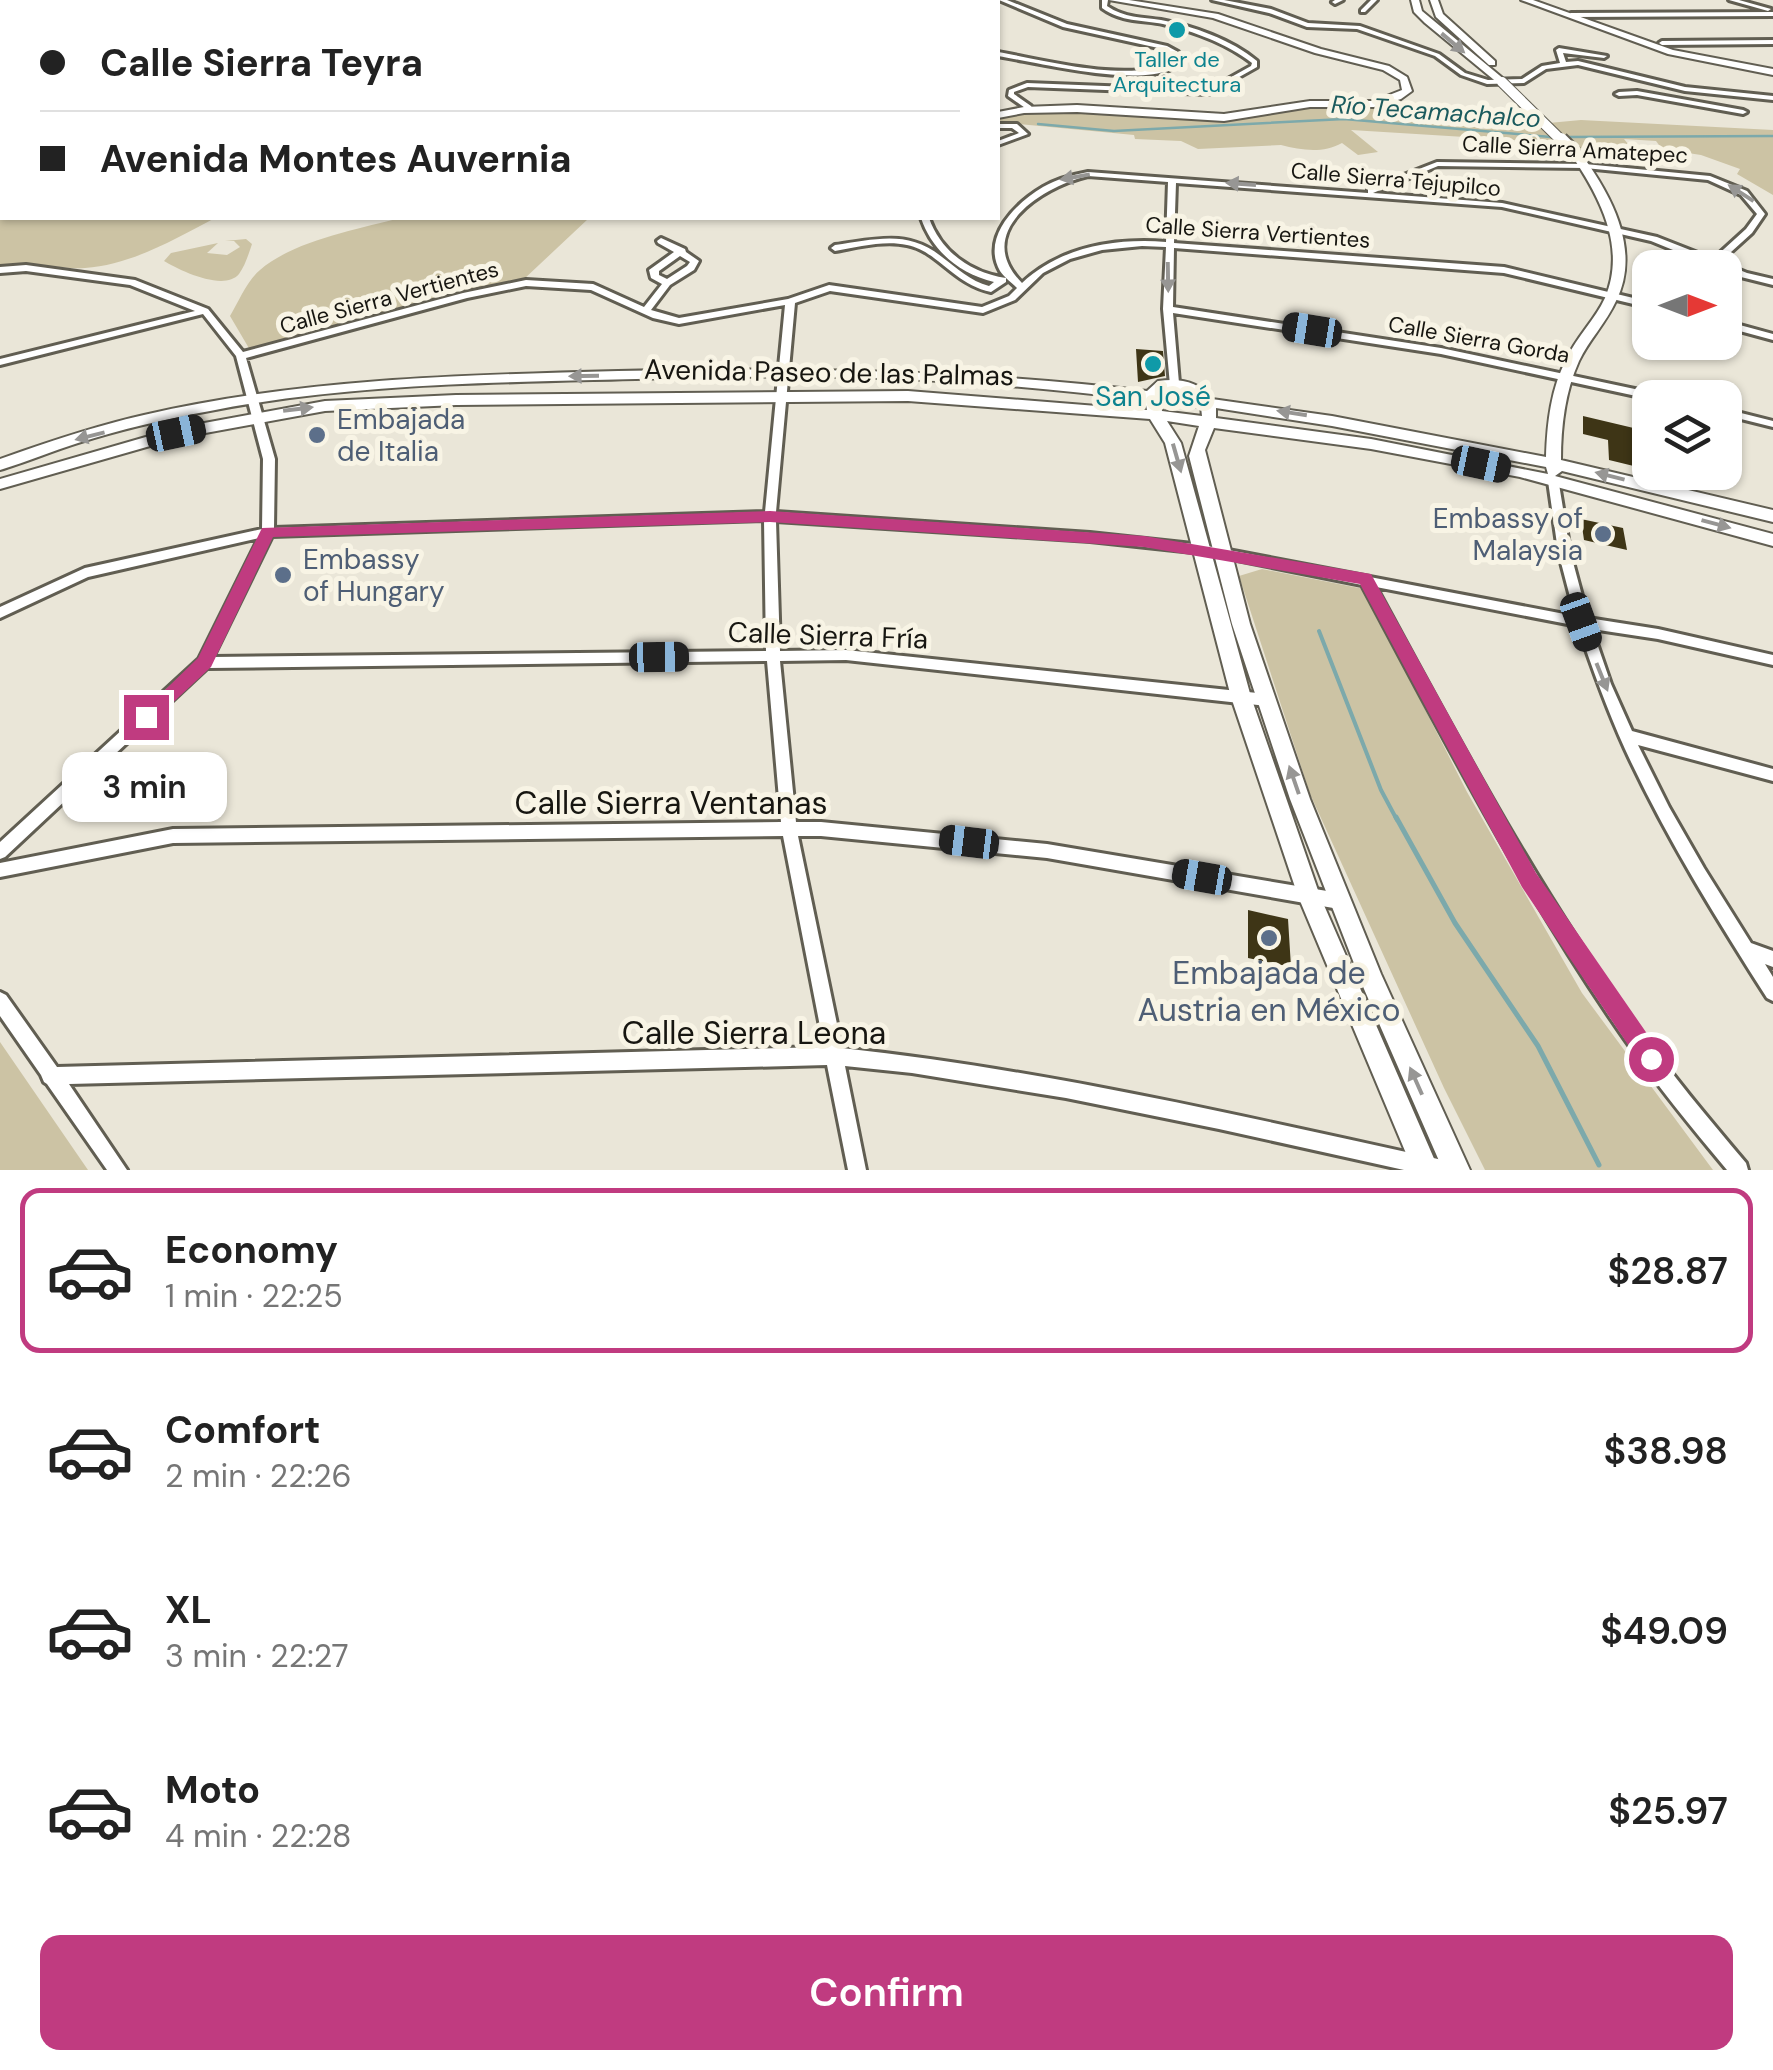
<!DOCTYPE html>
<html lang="en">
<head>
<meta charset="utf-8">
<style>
	body { margin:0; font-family:"DM Sans",sans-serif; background:#f2f2f2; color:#222; height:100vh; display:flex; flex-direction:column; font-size:38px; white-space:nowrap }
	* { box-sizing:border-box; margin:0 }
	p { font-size:32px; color:#767676 }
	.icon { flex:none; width:55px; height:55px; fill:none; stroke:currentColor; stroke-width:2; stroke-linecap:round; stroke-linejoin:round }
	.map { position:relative; height:1170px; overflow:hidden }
	.sheet { display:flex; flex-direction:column; background:#fff; flex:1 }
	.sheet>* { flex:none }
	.hud { position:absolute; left:0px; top:0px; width:1000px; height:220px; box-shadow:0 2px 8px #0004; display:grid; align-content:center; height:220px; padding:0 40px; background:#fff }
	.needle { width:65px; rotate:90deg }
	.tools { position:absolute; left:1632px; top:250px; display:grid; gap:20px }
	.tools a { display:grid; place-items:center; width:110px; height:110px; border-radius:20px; background:#fff; box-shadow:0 2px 8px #0004; font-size:50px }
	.end { position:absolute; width:45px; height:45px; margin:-22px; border:12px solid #c03b80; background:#fff; box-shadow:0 0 0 5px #fff }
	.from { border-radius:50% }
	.bubble { position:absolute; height:70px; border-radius:20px; background:#fff; box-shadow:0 2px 8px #0004; font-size:32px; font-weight:600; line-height:70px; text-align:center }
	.car { position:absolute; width:30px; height:60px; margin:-30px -15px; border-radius:12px; box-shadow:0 0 8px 2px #0007; background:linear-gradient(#222 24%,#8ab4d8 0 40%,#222 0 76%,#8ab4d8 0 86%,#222 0) }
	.hud b { display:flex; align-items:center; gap:35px; height:95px; font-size:38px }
	.hud b+b { border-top:2px solid #e0e0e0 }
	.hud i { width:25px; height:25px; background:#222 }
	ul { padding:18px 0 0; list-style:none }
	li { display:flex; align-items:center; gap:30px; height:165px; margin:0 20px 15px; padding:0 20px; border:5px solid transparent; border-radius:20px }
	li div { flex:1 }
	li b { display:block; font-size:38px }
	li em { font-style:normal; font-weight:600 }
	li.on { border-color:#c03b80 }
	li>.icon { width:90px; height:90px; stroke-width:1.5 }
	.primary-button { display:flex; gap:20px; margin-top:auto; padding:20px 40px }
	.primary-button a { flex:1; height:115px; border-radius:20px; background:#c03b80; color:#fff; font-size:40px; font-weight:600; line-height:115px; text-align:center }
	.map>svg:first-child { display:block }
</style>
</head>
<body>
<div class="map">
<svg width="1773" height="1170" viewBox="0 0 1773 1170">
	<rect width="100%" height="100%" fill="#eae6d8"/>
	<!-- green -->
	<path fill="#ccc3a4" d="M1378,103l11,2 6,10 46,-2 40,16 100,-9 192,10v65l-36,-21 3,-5 -39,-14 -39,-6 -6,-8 -32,-2 8,10h-94l-7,-8 -180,-11 27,22 -20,3 -16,-12c-20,11 -41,7 -61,2l-83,4 -17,-8 -46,-2 -1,-4 -136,-13v-6l31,-8 181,11 84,-12z
		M0,186l2,32h213c-40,21 -84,47 -130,50 -29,2 -55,-9 -85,-1z
		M400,218h218l-30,1 -65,61 -77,14 -196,56 -20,-34c9,-15 17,-35 30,-46 33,-29 98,-41 140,-52z
		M246,239l6,5c-3,9 -7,22 -13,30 -15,18 -60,-4 -75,-13l7,-8 47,-10 -11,10 20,2 13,-8 -6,-6h-9z
		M1262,569l102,20 103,203 115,201 131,177h-228l-41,-82 -134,-294 -71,-218z
		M0,1042l88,128h-88z"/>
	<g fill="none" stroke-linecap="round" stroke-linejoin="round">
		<!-- stream-far2 -->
		<path stroke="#7ca9ab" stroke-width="2.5" d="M1397,111l6,13
			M1038,124l76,7 230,-12 207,18
			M1566,137l207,-1"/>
		<!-- stream-far1 -->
		<path stroke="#7ca9ab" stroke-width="4" d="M1319,631l62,159 16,30"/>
		<!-- stream -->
		<path stroke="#7ca9ab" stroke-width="5" d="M1396,817l59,106 83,123 61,119"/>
	</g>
	<!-- building -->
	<path fill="#3e3516" d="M1136,349l27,2 2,25 -27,6z
		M1583,416l59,14 4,39 -37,-9 -1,-20 -25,-6z
		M1581,519l42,9 4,22 -43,-10z
		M1248,910l40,9 3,48 -43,-9z"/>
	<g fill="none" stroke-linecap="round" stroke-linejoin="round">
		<!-- street casing -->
		<g stroke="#615e52" stroke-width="6">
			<path id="street" d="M76,0h6l1,2h-6z
				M169,0h6l-2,2h-6z
				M225,0h7l2,2h-6z
				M515,0h74l-3,2h-68z
				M749,0h7l2,2h-6z
				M999,0h8l60,24 100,22 11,6 4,9c-3,2 -9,7 -13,9 -37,16 -130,-7 -171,-14v-4c46,8 137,33 177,8l-2,-6 -10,-5 -100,-22z
				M1102,0h6l-1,6c17,12 35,11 54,14 32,6 71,20 96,41v6l-48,27 -181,-7 -14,5v2l17,12 1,2 -4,2 -20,-14 1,-6 18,-7 181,7 43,-24 1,-3c-24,-19 -59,-32 -89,-39 -21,-4 -42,-2 -61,-16z
				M1212,0h12l47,9 37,14 52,3 79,28 26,19 23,7 34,-1 20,-13 18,-3 -4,-13 3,-2 48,8 -3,2 -41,-5 3,9 12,-1 107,26 88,9v4l-88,-9 -107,-26 -32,4 -22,14 -37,1 -26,-9 -26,-19 -78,-27 -50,-2 -38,-14z
				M1335,0h8l-8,4 -3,-2z
				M1371,0h6l-12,12h-4v-2z
				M1729,0h10l32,9 -3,2z
				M0,6h2v4h-2z
				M1773,12v4l-202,1 -3,-2 3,-2z
				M0,17h2v4h-2z
				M1773,40v4l-111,1 -3,-2 3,-2z
				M0,49h2v4h-2z
				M1637,91l106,19 4,2 -4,2 -106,-19 -18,1 -4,-2 4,-2z
				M998,124h19l11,10 -30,11v-4l21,-8 -7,-5h-14z
				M1437,162l148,2 125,12 37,15 18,23 -13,19 -32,29 27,11 26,6v6l-32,-8 -16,-6v-3h-8l-66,-27 -149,-34 -326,-24 -2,60 330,24 146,35v6l-146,-35 -330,-25 -1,59 268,41 222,47 5,3 -18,1 -209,-45 -268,-41 6,70 -1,2h-8l-7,-76 3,-62 -24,-1 -40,4 -32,9 -27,14 -28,27 -32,13 -153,-22 -35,12 -19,209 314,21 112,12 373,71 -17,-65 -10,-70 6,-4 4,1 12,73 18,67 70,11 115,26v10l-115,-26 -66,-10 19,55 21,47 141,38v12l-135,-36 31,62 35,61 47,75 22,8v16l-8,-3 8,13v24l-6,-3c-51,-80 -102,-162 -142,-249 -18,-40 -33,-81 -47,-123l-202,-39c81,150 161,301 261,439 34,48 71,92 109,137l2,7h-21c-36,-43 -71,-86 -103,-132 -100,-143 -180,-299 -262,-453l-160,-32 -112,-12 -314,-20 4,130 66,-1 421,44 5,2 2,4 -2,4 -5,2 -421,-46 -66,1 16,161h25l226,22 292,49 6,3 2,5 -2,5 -6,3 -292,-51 -226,-22h-23l44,212c204,22 404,69 605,113l7,2 2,7h-52l-185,-41 -153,-31 -154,-25 -67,-7 21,104h-18l-21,-105 -758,19 58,86h-20l-60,-86 -3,-2 -3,-7 -41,-59v-24l6,3 51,72 767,-20 -41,-211 -610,7 -173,34v-14l173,-34 608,-7 -14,-161 -560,7 -202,189 -5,2v-17l199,-183 60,-121 -171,39 -88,41v-11l85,-39 177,-39 1,-70 -27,-103 -33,-42 -203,51v-6l195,-48 -65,-26 -104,-14 -26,2v-6l26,-2 109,15 73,29 35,43 220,-59 63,-13 67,4 51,23 18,-23 -11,-6 -2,-8 25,-18 -16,-9 -1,-2 4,-3 24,11 1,3 13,9 -5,9 -24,15 -19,25 28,8 109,-19 41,-14 153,22 27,-11 8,-8c-5,-5 -13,-11 -17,-17 -19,-34 16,-68 43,-84 14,-8 29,-12 45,-15l280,21v-4zM1438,166l147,2 123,12 33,15 16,19 -11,15 -33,30 -56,-22 -155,-34 -129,-10zM1088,176l80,6 -2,60c-51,-4 -106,5 -144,41 -50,-50 18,-96 66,-107zM680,256l10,6 -3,4 -20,13 -8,-4v-4zM526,286l65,4 62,28 26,6 106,-19 -20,207 -491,16 1,-69 -29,-101 221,-60zM764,520l2,131 -553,6 59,-121z
				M921,218h8c12,34 42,55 77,60v4l-15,10c-38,-8 -53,-41 -84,-47 -23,-5 -49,2 -72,6l-4,-3 4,-3c40,-5 72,-16 107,12 15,11 28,24 47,29l5,-4c-34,-8 -62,-31 -73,-64z
				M1725,321l48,13v6l-48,-13z
				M1725,409l48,12v6l-48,-12z"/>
		</g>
		<!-- secondary casing -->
		<g stroke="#615e52" stroke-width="4">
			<path id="secondary" d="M97,0h11l1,2h-10z
				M643,0h9l1,2h-8z
				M664,0h10l1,2h-9z
				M1109,0h20l89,14 103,35 68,17 18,11 5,14 -11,8 -27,8h-64l-86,14 -147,-9 -53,1 -26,5v-6l26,-5 53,-2 147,9 86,-13h64l28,-11 -2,-10 -17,-10 -68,-17 -102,-35z
				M1411,0h8l3,11 83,69v4h-6l-74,-61 -11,-11z
				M1430,0h8l5,14 52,47v4h-6l-53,-48z
				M1521,0h12l140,50 100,19v6l-105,-21z
				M1575,150l4,1c31,42 63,98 37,150 -10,22 -27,39 -37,60 -14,31 -18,65 -18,99l212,50v12l-211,-51 -7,5 218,58v12l-253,-69 -149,-28 -157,-21 -9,22 45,174 60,175 71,175 89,196h-27l-79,-181 -74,-190 -58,-175 -43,-168 10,-30 -32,-5 14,22 70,254 69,199 119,274h-26l-115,-274 -67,-199 -66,-254 -15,-24 -242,-18 -452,4 -131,6 -147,27 -178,51v-10l177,-51 148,-27 131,-6 452,-4 239,19 -2,-10c-100,-12 -201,-21 -302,-23 -83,-2 -166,1 -249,3 -128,3 -258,6 -384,31 -44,8 -88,18 -132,32 -26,8 -51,19 -78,27v-11c48,-17 95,-33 144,-44 156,-36 315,-40 474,-44 177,-4 353,-1 529,20l11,-10c21,-3 41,0 54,18l120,17 214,41c1,-34 5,-69 21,-99 10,-22 28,-38 38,-60 22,-51 -6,-103 -35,-145zM1167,388l17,2 12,7 -34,-4zM1160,402l41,5 1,9 -40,-5zM1216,408l116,18 214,41 2,7 -177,-35 -155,-21z"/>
		</g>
		<!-- street -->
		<use href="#street" fill="#fff" fill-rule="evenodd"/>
		<!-- secondary -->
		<use href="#secondary" fill="#fff" fill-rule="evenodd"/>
		<!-- secondary-bridge-far1 casing -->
		<g stroke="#615e52" stroke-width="12" stroke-linecap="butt">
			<path id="secondary-bridge-far1" d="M1502,82l61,60"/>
		</g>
		<!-- secondary-bridge casing -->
		<g stroke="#615e52" stroke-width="16" stroke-linecap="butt">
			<path id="secondary-bridge" d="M1561,139l14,14"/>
		</g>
		<!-- secondary-bridge-far1 -->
		<use href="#secondary-bridge-far1" stroke="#fff" stroke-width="10"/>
		<!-- secondary-bridge -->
		<use href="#secondary-bridge" stroke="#fff" stroke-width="12"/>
	</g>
	<!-- one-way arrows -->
	<defs><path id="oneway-solid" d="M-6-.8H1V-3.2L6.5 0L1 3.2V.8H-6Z" transform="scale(2.5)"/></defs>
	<g fill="#979694">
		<use href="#oneway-solid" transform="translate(1453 43) rotate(40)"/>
		<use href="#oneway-solid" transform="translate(1075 177) rotate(170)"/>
		<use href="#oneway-solid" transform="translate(1241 184) rotate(-176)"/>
		<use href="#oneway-solid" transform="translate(1741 193) rotate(-147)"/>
		<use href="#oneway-solid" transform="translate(1168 277) rotate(89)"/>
		<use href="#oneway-solid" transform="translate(584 376) rotate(179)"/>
		<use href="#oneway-solid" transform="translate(298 409) rotate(-7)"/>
		<use href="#oneway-solid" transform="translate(1292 413) rotate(-171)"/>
		<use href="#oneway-solid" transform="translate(90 436) rotate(166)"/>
		<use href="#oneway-solid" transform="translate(1177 458) rotate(74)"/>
		<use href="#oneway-solid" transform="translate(1610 476) rotate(-166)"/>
		<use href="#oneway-solid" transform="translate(1716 524) rotate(15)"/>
		<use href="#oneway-solid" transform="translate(1602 677) rotate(68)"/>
		<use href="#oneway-solid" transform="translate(1294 780) rotate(-109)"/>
		<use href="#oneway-solid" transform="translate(1416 1081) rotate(-114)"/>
	</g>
	<!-- route -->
	<path fill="#c03b80" d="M770,511l374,25 227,38 165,299 123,178 3,8 -3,8 -8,4 -8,-4 -121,-180 -162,-303 -216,-37 -374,-25 -497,15 -62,130 -59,55 -6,2 -9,-7 61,-59 64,-130z"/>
	<!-- markers -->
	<g fill="#0f9aa8" stroke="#f8f4e5" stroke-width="4">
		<circle cx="1177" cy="30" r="10"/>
		<circle cx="1153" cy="364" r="10"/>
	</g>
	<g fill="#5c6f8a" stroke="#f8f4e5" stroke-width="4">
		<circle cx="317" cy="435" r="10"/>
		<circle cx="1603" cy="534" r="10"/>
		<circle cx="283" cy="575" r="10"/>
		<circle cx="1269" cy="938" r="10"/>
	</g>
	<g text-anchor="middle" stroke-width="10" stroke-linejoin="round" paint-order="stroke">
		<!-- far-culture labels -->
		<g font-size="22" fill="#0d838f" stroke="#f8f4e5">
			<text x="1177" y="67">Taller de<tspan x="1177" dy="25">Arquitectura</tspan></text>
		</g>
		<!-- far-street labels -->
		<g font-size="22" fill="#171611" stroke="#f8f4e5">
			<text transform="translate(1575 149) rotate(3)" y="8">Calle Sierra Amatepec</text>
			<text transform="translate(1396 179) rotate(5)" y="8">Calle Sierra Tejupilco</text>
			<text transform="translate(1258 232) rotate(4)" y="8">Calle Sierra Vertientes</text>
			<text transform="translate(389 297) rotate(-15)" y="8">Calle Sierra Vertientes</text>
			<text transform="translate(1479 339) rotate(10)" y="8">Calle Sierra Gorda</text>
		</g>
		<!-- far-water labels -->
		<g font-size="25" font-style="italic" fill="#1a5a5d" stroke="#f8f4e5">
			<text transform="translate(1436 111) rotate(4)" y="9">Río Tecamachalco</text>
		</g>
		<!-- street labels -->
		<g font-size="28" fill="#171611" stroke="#f8f4e5">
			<text transform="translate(829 372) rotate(1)" y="10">Avenida Paseo de las Palmas</text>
			<text transform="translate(828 635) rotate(2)" y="10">Calle Sierra Fría</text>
		</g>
		<!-- culture labels -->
		<g font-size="28" fill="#0d838f" stroke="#f8f4e5">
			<text x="1153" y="406">San José</text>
		</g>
		<!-- service labels -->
		<g font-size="28" fill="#4e5e75" stroke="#f8f4e5" text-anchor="start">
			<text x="337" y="429">Embajada<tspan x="337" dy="32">de Italia</tspan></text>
			<text x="1583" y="528" text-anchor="end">Embassy of<tspan x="1583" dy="32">Malaysia</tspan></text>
			<text x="303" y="569">Embassy<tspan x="303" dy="32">of Hungary</tspan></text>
		</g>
		<!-- near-street labels -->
		<g font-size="32" fill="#171611" stroke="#f8f4e5">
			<text x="671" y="814">Calle Sierra Ventanas</text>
			<text x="754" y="1044">Calle Sierra Leona</text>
		</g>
		<!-- near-service labels -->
		<g font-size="32" fill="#4e5e75" stroke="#f8f4e5">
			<text x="1269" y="984">Embajada de<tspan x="1269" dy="37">Austria en México</tspan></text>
		</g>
	</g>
</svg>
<div class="tools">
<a><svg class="needle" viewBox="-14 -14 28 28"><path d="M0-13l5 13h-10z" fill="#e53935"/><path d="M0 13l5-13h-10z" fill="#767676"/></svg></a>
<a><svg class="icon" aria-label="layers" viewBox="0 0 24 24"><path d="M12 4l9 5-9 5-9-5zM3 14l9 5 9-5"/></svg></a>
</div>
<i class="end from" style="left:1651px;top:1059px"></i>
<i class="end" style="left:146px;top:717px"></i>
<div class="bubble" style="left:62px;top:752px;width:165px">3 min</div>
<i class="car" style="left:1312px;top:330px;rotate:279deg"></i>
<i class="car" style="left:176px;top:433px;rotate:78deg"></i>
<i class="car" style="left:1481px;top:464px;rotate:102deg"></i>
<i class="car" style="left:1581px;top:622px;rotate:160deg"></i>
<i class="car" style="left:659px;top:657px;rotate:89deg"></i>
<i class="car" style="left:969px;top:842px;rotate:277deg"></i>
<i class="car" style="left:1202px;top:877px;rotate:280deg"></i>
<div class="hud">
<b><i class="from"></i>Calle Sierra Teyra</b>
<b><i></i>Avenida Montes Auvernia</b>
</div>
</div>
<section class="sheet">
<ul>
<li class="on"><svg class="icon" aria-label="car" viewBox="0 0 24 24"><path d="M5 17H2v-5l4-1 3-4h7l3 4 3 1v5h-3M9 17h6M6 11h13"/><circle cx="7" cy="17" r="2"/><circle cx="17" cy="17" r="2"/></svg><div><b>Economy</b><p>1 min · 22:25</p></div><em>$28.87</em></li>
<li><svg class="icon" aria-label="car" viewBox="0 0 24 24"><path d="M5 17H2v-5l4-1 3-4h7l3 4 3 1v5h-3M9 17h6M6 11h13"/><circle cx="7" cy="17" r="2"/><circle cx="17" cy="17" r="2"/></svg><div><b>Comfort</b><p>2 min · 22:26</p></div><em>$38.98</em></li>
<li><svg class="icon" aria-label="car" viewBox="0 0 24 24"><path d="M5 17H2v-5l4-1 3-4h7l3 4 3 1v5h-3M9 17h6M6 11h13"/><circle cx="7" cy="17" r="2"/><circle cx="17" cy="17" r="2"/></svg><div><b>XL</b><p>3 min · 22:27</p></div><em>$49.09</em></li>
<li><svg class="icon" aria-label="car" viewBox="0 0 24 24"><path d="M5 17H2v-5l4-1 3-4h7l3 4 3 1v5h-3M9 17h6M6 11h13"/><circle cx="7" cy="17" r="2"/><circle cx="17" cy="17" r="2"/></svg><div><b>Moto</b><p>4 min · 22:28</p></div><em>$25.97</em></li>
</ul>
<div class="primary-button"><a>Confirm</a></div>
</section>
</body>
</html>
